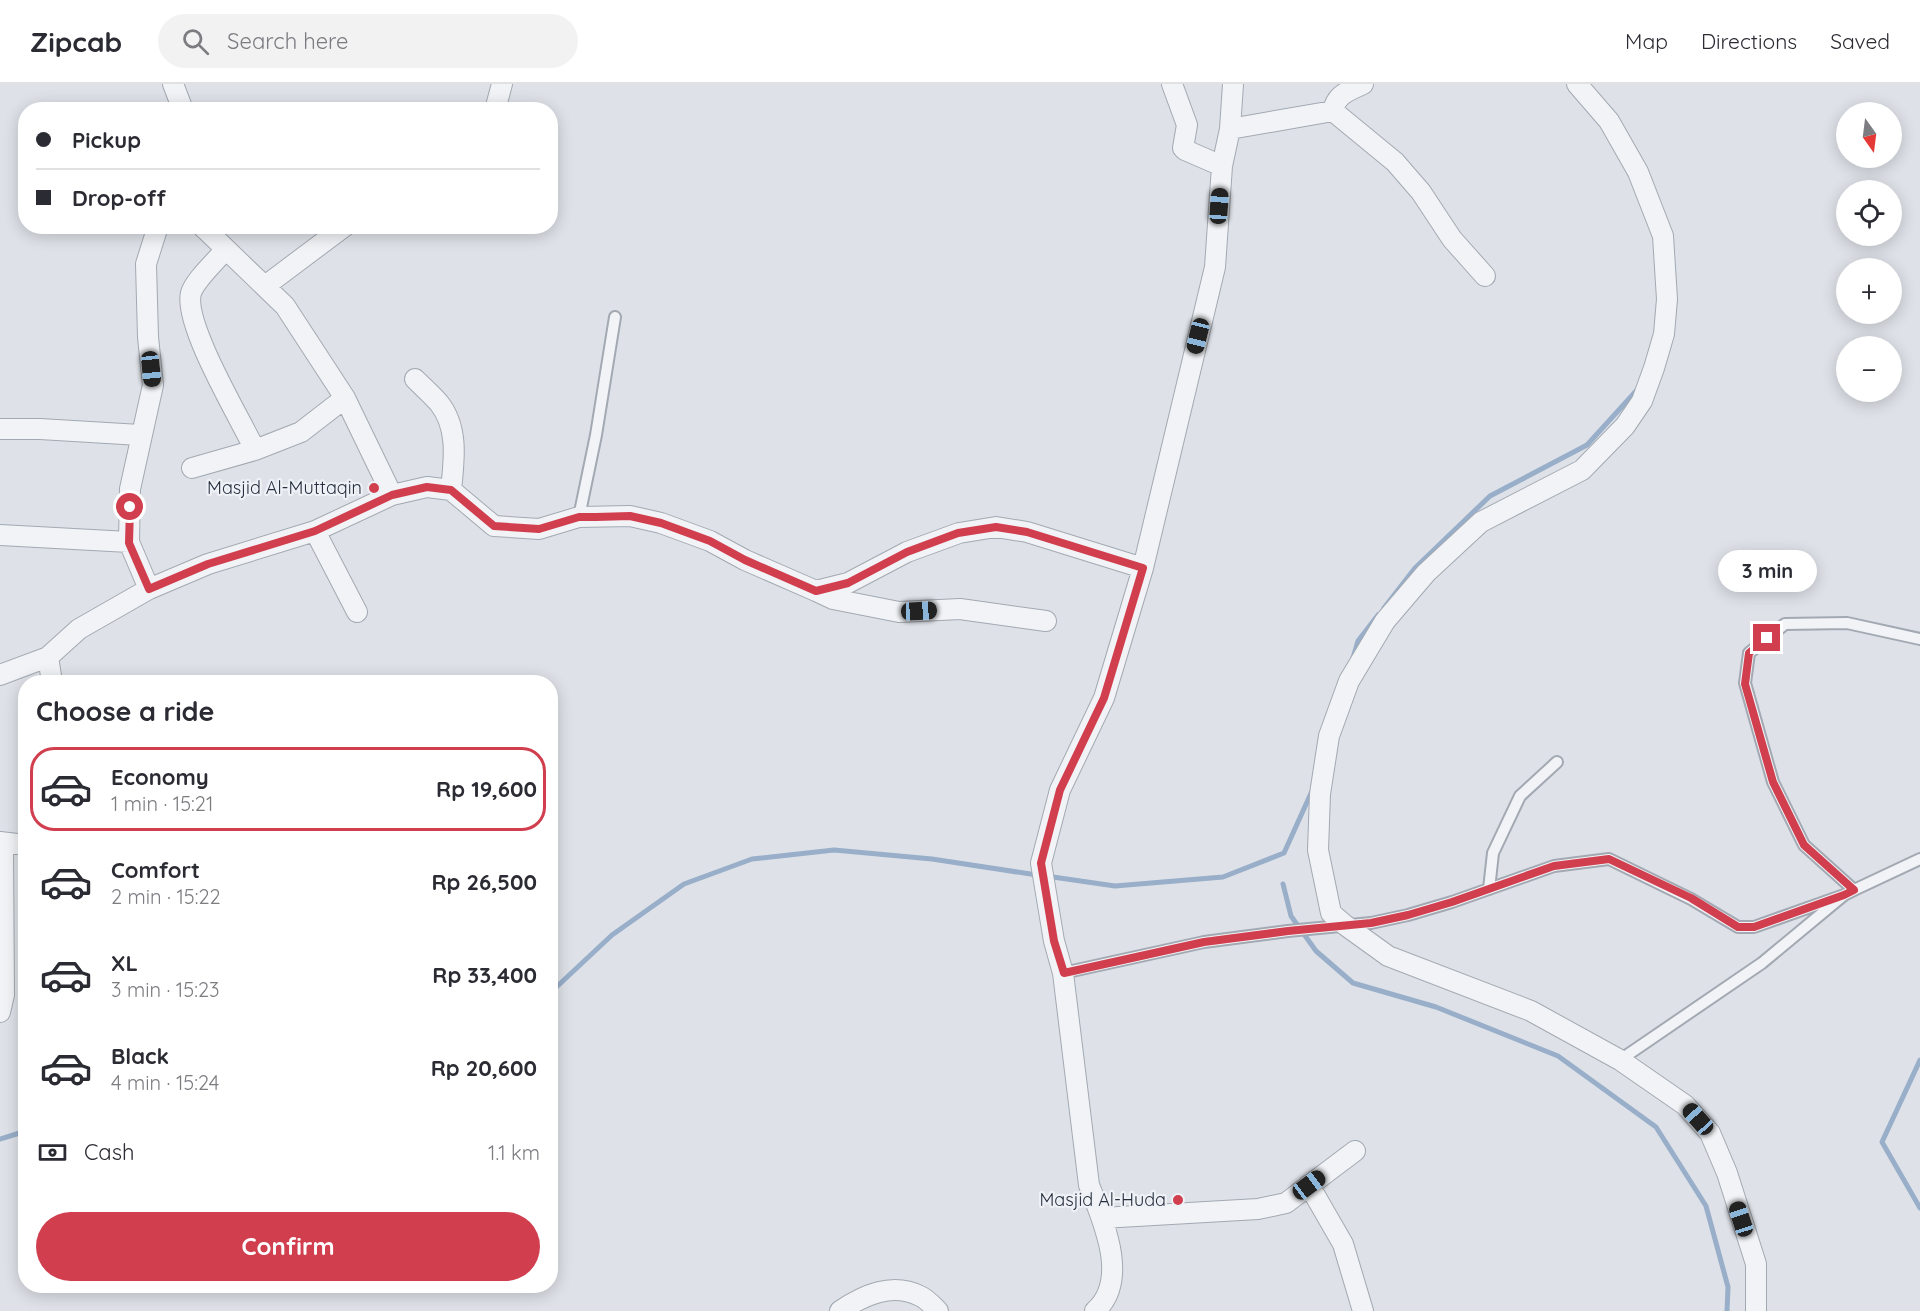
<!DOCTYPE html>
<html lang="en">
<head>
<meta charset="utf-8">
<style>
	body { margin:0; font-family:Quicksand,sans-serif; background:#f2f2f3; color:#2b2b33; height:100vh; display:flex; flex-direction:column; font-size:22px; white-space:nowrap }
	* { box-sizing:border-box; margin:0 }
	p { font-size:20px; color:#7c7c81 }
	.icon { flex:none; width:33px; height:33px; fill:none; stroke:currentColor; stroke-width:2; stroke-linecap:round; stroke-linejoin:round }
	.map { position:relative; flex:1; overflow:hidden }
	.side { position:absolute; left:18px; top:591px; width:540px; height:618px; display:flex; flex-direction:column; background:#fff; border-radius:24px; box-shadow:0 3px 15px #0003 }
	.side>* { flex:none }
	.top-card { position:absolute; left:18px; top:18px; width:540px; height:132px; border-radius:24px; box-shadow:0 3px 15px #0003; display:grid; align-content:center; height:132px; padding:0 18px; background:#fff }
	.needle { width:39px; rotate:166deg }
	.buttons { position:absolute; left:1836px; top:18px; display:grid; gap:12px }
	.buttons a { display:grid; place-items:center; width:66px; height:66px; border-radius:50%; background:#fff; box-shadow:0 3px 15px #0003; font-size:30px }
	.end { position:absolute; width:27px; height:27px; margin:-14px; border:8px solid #d13f4f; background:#fff; box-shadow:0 0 0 3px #fff }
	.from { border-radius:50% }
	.bubble { position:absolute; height:42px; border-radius:21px; background:#fff; box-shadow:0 3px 15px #0003; font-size:20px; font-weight:800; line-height:42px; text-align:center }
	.car { position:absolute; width:18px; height:36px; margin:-18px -9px; border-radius:8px; box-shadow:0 0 4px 2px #0007; background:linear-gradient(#222 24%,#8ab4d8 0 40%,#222 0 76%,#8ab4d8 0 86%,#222 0) }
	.top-card b { display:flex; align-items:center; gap:21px; height:57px; font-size:22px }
	.top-card b+b { border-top:2px solid #e1e1e2 }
	.top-card i { width:15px; height:15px; background:#2b2b33 }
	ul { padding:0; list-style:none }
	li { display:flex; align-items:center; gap:18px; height:84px; margin:0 12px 9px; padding:0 6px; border:3px solid transparent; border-radius:24px }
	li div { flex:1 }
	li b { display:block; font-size:22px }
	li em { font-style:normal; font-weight:800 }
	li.selected { border-color:#d13f4f }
	li>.icon { width:54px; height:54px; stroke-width:1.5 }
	h2 { padding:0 18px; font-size:27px; line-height:72px }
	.pay { display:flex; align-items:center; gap:15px; height:66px; padding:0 18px; font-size:22px }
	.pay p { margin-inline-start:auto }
	.action { display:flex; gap:12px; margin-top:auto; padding:12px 18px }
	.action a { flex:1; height:69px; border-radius:36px; background:#d13f4f; color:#fff; font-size:24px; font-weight:800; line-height:69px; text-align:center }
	header { display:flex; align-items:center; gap:36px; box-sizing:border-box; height:84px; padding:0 30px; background:#fff; border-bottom:2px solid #e1e1e2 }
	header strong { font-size:28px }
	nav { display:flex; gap:33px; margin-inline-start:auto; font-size:21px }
	.search { width:420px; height:54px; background:#f2f2f3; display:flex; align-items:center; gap:15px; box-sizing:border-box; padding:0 21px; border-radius:33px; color:#7c7c81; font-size:22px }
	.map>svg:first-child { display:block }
</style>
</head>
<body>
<header>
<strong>Zipcab</strong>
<div class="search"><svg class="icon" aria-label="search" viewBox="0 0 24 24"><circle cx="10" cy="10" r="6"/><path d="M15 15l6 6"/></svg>Search here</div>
<nav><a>Map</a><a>Directions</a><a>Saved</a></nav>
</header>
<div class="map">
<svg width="1920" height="1227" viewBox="0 0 1920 1227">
	<rect width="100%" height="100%" fill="#dee2e8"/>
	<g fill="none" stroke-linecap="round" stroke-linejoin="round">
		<!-- stream -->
		<path stroke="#98aec9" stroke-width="5" d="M1384,524l31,-40 75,-72 97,-51 50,-55
			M1353,574l5,-17 20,-26
			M1046,792l69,10 108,-9 61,-24 28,-62
			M1283,800l8,32 25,35 37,32 83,24 122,49 98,71 50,79 22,81 -1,24
			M550,909l62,-58 72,-51 68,-25 82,-9 98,9 105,16
			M1920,976l-38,82 38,66
			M0,1055l26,-8"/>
		<!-- lane casing -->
		<g stroke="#a3a9b2" stroke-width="14">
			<path id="lane" d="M579,433l17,-82 19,-118
				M1489,805l4,-36 27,-57 37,-34
				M1854,806l66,-31
				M1063,889l141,-31 84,-11 83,-8 37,-8 44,-13 102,-36 55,-7 82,40 47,28h16l90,-32
				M1620,976l142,-97 82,-68 10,-5 -50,-45 -31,-63 -28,-99 4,-30 36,-29 62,-1 73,16"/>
		</g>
		<!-- street casing -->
		<g stroke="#a3a9b2" stroke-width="22">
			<path id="street" d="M173,0l10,26
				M1172,0l15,41 -4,23 2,2 37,16
				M1577,0l32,37 29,51 25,64 4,63 -3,35 -10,34 -12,33 -17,25 -43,44 -101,52 -55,51 -41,48 -36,60 -20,55 -9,58 -2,56 13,63 14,12 43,31 143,55 89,49 65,45 25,28 17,40 29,91v47
				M495,26l7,-26
				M1333,27c3,-17 16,-20 30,-27
				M1230,45l103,-18 62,51 26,30 31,47 33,37
				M202,142l83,80 60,92 47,97
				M225,166c-9,11 -30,30 -34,43 -8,31 49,125 64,157
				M265,202l80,-60
				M415,295c8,8 17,16 24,24 20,25 15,58 12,87
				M0,345h40l100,6
				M192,384l63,-18 46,-18 44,-34
				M315,447l42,81
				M0,451l129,7
				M149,505l-20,-47 1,-53 23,-104 -5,-48 -2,-73 12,-38
				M816,507l17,8 66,13 61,-3 86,12
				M0,591l48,-18
				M52,598l-4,-25 31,-28 70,-40 59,-25 107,-33 77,-36 35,-8 24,3 43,36 45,3 40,-12 51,-1 31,7 49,18 35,19 71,31 32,-8 59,-31 52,-19 37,-6 31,5 116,36
				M0,758l26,3
				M0,928l4,-17 -1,-152
				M1309,1101l34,59 20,67
				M1102,1134l156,-9 28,-6 69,-52
				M840,1227c24,-16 52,-29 80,-15 7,3 13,10 18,15
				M1095,1227c35,-31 8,-90 -6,-126l-26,-212 -9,-32 -13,-78 19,-73 44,-92 39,-130 72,-301 7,-101 8,-37 3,-45"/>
		</g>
		<!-- lane -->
		<use href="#lane" stroke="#f1f3f6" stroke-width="10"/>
		<!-- street -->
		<use href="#street" stroke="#f1f3f6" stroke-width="20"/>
	</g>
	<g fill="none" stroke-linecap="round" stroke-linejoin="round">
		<!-- route -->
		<path stroke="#d13f4f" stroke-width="8" d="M130,423l-1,36 20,46 59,-25 107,-33 77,-36 35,-8 24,3 43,36 45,3 40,-12h17l34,-1 31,7 49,18 35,19 71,31 32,-8 59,-31 51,-19 38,-6 31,5 116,36 -39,130 -44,92 -19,73 13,78 10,32 140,-31 84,-11 83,-8 37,-8 44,-13 102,-36 55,-7 82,39 47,29h16l90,-32 10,-5 -50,-45 -31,-63 -28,-98 4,-31 18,-15"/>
	</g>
	<!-- markers -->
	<g fill="#d13f4f" stroke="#eef1f6" stroke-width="2">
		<circle cx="374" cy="404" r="6"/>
		<circle cx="1178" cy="1116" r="6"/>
	</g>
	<g text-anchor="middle" stroke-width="4.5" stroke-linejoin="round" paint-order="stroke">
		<!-- poi labels -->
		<g font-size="18" fill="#272f3f" stroke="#eef1f6" text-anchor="end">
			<text x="362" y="410">Masjid Al-Muttaqin</text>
			<text x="1166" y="1122">Masjid Al-Huda</text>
		</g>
	</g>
</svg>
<div class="buttons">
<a><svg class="needle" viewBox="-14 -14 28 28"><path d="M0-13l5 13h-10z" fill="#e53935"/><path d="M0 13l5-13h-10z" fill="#7c7c81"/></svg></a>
<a><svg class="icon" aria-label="locate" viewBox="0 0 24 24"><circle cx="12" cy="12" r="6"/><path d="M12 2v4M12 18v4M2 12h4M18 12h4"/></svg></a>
<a>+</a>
<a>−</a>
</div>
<i class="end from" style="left:130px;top:423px"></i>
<i class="end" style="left:1767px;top:554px"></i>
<div class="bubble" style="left:1718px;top:466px;width:99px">3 min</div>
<i class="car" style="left:1219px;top:122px;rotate:4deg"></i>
<i class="car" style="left:1198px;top:252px;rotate:194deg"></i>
<i class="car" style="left:151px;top:285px;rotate:174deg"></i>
<i class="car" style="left:919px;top:527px;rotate:87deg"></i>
<i class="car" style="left:1698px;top:1035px;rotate:318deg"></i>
<i class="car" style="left:1309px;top:1101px;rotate:53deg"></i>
<i class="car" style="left:1741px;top:1135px;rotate:342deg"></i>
<div class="top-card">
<b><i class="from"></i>Pickup</b>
<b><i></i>Drop-off</b>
</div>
<section class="side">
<h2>Choose a ride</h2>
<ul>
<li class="selected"><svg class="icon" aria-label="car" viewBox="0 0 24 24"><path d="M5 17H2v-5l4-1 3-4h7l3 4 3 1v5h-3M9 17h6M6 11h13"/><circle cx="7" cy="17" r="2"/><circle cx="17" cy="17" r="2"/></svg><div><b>Economy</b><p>1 min · 15:21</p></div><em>Rp 19,600</em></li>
<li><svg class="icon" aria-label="car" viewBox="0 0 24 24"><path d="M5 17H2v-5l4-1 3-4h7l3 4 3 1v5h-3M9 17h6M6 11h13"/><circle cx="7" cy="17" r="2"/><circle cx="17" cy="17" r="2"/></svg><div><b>Comfort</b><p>2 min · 15:22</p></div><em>Rp 26,500</em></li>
<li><svg class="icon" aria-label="car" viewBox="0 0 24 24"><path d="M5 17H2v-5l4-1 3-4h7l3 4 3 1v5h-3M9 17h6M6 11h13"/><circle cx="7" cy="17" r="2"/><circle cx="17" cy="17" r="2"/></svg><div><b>XL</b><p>3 min · 15:23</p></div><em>Rp 33,400</em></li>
<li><svg class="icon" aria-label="car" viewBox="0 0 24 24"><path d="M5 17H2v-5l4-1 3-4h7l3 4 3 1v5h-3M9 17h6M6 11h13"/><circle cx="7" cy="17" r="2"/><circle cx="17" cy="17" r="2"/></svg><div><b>Black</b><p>4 min · 15:24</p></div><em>Rp 20,600</em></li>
</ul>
<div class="pay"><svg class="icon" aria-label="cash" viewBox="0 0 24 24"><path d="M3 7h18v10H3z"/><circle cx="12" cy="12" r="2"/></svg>Cash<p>1.1 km</p></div>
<div class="action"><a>Confirm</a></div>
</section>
</div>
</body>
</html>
